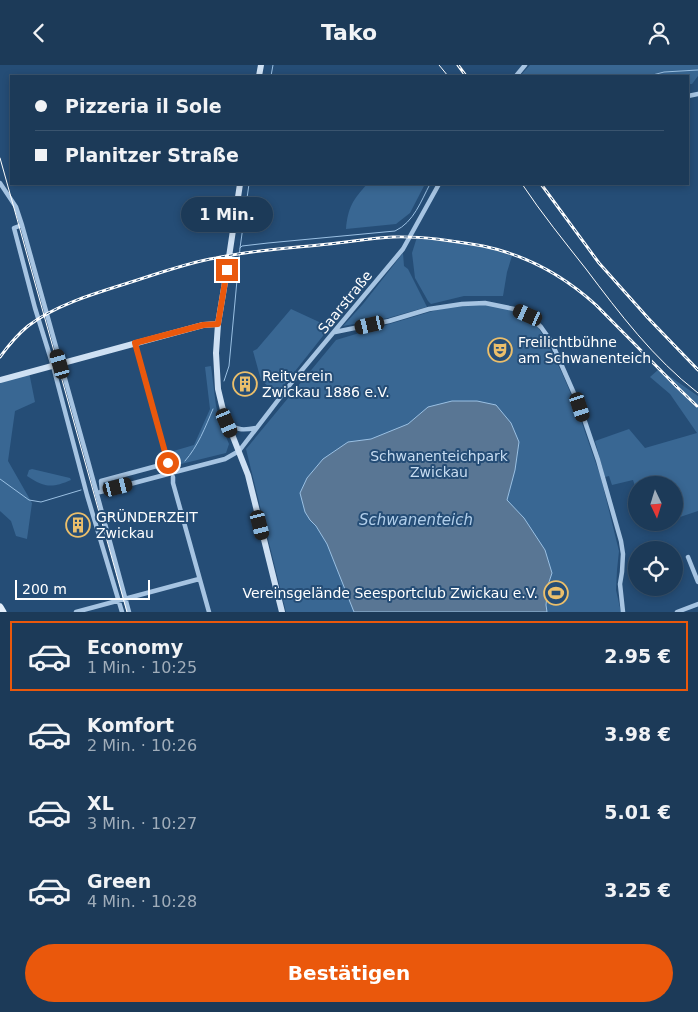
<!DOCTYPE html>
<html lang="de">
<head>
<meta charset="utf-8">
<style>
	body { margin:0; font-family:"DejaVu Sans",sans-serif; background:#294561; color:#f1f3f6; height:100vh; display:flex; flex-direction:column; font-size:19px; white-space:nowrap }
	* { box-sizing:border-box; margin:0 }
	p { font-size:16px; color:#a0adba }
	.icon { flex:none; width:28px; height:28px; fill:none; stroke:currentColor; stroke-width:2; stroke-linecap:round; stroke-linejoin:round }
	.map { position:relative; height:547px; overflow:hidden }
	.side { display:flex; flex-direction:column; background:#1c3a58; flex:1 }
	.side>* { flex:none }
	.banner { position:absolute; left:10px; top:10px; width:679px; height:110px; border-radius:0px; box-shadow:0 2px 8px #0003,0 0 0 1px #3a546e; display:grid; align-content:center; height:110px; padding:0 25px; background:#1c3a58 }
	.needle { width:32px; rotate:176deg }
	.buttons { position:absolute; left:628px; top:411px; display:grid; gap:10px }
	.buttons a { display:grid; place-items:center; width:55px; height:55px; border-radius:50%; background:#1c3a58; box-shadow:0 2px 8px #0003,0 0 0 1px #3a546e; font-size:25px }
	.scale { position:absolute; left:15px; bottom:12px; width:135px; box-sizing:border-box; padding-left:5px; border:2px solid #fff; border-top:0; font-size:14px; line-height:18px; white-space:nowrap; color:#fff; -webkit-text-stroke:4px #254d76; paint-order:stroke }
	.end { position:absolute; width:22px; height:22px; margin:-11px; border:6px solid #ea580c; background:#fff; box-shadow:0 0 0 2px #fff }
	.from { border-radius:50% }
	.bubble { position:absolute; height:35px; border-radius:18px; background:#1c3a58; box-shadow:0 2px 8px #0003,0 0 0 1px #3a546e; font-size:16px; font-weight:800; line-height:35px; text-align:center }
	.car { position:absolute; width:15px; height:30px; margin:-15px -8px; border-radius:6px; box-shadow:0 0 4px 1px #0007; background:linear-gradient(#222 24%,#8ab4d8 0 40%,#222 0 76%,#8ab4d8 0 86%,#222 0) }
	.banner b { display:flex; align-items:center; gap:18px; height:48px; font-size:19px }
	.banner b+b { border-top:1px solid #3a546e }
	.banner i { width:12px; height:12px; background:#f1f3f6 }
	ul { padding:9px 0 0; list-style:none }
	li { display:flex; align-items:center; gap:15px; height:70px; margin:0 10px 8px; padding:0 15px; border:2px solid transparent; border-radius:0px }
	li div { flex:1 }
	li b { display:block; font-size:19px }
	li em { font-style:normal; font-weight:800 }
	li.current { border-color:#ea580c }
	li>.icon { width:45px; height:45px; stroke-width:1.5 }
	.action { display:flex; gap:10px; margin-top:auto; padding:10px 25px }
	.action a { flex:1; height:58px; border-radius:30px; background:#ea580c; color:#fff; font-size:20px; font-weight:800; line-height:58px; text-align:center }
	header { display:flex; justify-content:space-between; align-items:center; height:65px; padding:0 25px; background:#1c3a58; font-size:22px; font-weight:800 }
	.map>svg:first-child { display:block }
</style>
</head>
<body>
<header><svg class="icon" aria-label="back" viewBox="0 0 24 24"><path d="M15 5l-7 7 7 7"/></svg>Tako<svg class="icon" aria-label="person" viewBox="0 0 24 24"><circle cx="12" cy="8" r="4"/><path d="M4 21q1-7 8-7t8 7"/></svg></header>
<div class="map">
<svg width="698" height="547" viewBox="0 0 698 547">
	<rect width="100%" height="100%" fill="#254d76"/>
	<!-- green -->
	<path fill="#396793" d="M530,0h168v11l-6,8h-4v-8h-168z
		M367,119h58l-15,29 -14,11 -50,5c2,-22 7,-29 21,-45z
		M417,172l38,5 28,4 29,10 -5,16 -4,24h-39l-33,8 -3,-3 -13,-23 -3,-25z
		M403,188l1,13 4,3 19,38 -39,11 -45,8 20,-22z
		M460,240h35l25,8 10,6 8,8 8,14 16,32 14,33 25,72 18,73 -2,19 -1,20 5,22h-335l-40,-163 90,-109 97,-29z
		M291,244l39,18 -53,67 -16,-14 -8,-29 4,-2z
		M211,301l5,40 6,21 7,17 -3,9 -45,11 -7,-1 -4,-11 24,-7 16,-36 -5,-42z
		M659,304l39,27v115l-24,8v-34h-38v4l-3,-9 -21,5 -3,-9 -4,1 -10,-36 34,-12 16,19 52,-15 -27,-39 -20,-17z
		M29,307l6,30 -20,9 -7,50 24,42 -5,36 -11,-3 -5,-15 -11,-10v-131z
		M32,404l38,9 1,2c-19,8 -26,8 -44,-4l2,-6z"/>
	<!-- water -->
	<path fill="#597694" stroke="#9ac0e3" d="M452,336h25l19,4 15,18 8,19 -4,28 -8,30 17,18 21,32 7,23 -4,12 -2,20 1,7h-193l-27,-68 -11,-18 -6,-6 -5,-8 -5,-19 7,-15 16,-19 25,-17 23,-3 37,-15 20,-17z"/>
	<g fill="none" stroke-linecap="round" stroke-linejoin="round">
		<!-- stream -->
		<path stroke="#9ac0e3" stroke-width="1" d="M271,11l2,-11
			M649,11l15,-4 34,-2
			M240,183l2,-2 26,-3 127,-12c19,-9 26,-30 35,-47
			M224,316l5,-15 11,-118 9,-64
			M185,396c13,-15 20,-33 28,-52
			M0,414l29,21 12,2 40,-12"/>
		<!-- street -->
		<path stroke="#a6c4e2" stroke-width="4.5" d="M516,11l9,-11
			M688,31l10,-2
			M0,118l16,24 6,18 66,236 41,151
			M22,160l-8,3 21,80 18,58 34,129 35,117
			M335,267l54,-11 40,-12 33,-5 23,-1 29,6 14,6 13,12 10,14 29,66 18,53 23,81 2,13 -1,18 -2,12 3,28
			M135,278l33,120 3,7
			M228,358c9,8 17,7 28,5
			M175,407l50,-13 14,-8 53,-69 111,-133 36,-65
			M173,412v6l36,129
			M102,426l-1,-10 67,-18
			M100,427l68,-18
			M688,492l10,25
			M76,547l123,-33
			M677,547l21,-8"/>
		<!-- secondary -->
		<path stroke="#cee0f3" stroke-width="6" d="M259,11l2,-11
			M240,119l-13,86 -9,54 -2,29 2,36 6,25 24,61 34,137
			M0,315l203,-55 15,-1"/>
		<!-- primary -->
		<path stroke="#e4effb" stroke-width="7" d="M0,542l3,5"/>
		<!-- tram -->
		<path stroke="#fff" stroke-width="1" d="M439,0l9,11
			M0,93l127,454
			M522,119c20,30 42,57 64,85 34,45 67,89 112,124"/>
		<!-- rail casing -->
		<g stroke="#fff" stroke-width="3">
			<path id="rail" d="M458,0l8,11
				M541,119l58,79 49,55 50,52
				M0,292c8,-11 17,-22 28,-31 27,-21 68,-33 100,-43 29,-9 58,-20 88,-25 37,-8 75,-10 113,-14 21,-2 42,-6 64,-7 30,-1 61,4 90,9 43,9 81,30 113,59l81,82 20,19"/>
		</g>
		<!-- rail -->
		<use href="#rail" stroke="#254d76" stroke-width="1" stroke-dasharray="4" stroke-linecap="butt"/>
	</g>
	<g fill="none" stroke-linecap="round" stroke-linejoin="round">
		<!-- route -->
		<path stroke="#ea580c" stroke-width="6" d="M168,398l-33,-120 68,-18 15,-1 9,-54"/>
	</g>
	<!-- icons -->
	<defs>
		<g id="theatre-ring" transform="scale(1.25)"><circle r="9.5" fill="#254d76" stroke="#ebbf6b" stroke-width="1.5"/><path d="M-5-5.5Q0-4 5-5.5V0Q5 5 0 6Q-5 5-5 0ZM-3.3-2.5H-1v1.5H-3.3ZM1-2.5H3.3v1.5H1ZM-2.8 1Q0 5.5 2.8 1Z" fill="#ebbf6b"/></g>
		<g id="building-ring" transform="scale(1.25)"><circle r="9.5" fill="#254d76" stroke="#ebbf6b" stroke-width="1.5"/><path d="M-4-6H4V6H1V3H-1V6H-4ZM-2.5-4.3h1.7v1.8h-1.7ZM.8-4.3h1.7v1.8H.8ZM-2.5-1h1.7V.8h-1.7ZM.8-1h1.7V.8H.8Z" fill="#ebbf6b"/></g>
		<g id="stadium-ring" transform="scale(1.25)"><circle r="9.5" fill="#254d76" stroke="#ebbf6b" stroke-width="1.5"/><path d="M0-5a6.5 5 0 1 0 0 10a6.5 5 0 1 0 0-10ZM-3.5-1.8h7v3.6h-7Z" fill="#ebbf6b"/></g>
	</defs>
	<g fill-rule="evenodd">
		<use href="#theatre-ring" x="500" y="285"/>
		<use href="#building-ring" x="245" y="319"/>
		<use href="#building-ring" x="78" y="460"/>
		<use href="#stadium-ring" x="556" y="528"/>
	</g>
	<g text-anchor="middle" stroke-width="4" stroke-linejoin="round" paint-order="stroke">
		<!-- street labels -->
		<g font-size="14" fill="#fff" stroke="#254d76">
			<text transform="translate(345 237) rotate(-51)" y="5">Saarstraße</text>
		</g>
		<!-- poi labels -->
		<g font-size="14" fill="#fff" stroke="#254d76" text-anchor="start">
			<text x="518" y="282">Freilichtbühne<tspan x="518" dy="16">am Schwanenteich</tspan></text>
			<text x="262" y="316">Reitverein<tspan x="262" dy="16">Zwickau 1886 e.V.</tspan></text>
			<text x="96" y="457">GRÜNDERZEIT<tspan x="96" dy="16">Zwickau</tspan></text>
			<text x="538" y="533" text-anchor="end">Vereinsgelände Seesportclub Zwickau e.V.</text>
		</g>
		<!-- park labels -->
		<g font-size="14" fill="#c8ddf2" stroke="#254d76">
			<text x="439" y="396">Schwanenteichpark<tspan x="439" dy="16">Zwickau</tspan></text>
		</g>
		<!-- water labels -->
		<g font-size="15" font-style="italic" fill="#b1ceea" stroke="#254d76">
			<text x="416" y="460">Schwanenteich</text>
		</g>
	</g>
</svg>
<div class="buttons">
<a><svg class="needle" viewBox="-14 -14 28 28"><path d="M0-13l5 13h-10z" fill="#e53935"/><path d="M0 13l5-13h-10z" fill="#a0adba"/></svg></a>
<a><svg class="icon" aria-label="locate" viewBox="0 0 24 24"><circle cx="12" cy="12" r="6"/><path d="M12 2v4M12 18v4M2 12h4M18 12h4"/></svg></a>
</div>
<div class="scale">200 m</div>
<i class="end from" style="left:168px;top:398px"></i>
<i class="end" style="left:227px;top:205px"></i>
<div class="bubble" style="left:181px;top:132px;width:92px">1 Min.</div>
<i class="car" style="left:528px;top:250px;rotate:294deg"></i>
<i class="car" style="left:370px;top:260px;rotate:257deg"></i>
<i class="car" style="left:60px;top:299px;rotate:344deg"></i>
<i class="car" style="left:580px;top:342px;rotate:162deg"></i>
<i class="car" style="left:227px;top:358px;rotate:157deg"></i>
<i class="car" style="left:118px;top:422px;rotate:76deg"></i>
<i class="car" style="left:260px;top:460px;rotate:166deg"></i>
<div class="banner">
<b><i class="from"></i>Pizzeria il Sole</b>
<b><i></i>Planitzer Straße</b>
</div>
</div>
<section class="side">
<ul>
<li class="current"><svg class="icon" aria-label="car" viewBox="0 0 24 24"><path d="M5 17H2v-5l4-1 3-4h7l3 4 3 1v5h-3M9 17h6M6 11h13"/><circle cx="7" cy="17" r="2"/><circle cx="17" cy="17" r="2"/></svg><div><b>Economy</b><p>1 Min. · 10:25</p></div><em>2.95 €</em></li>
<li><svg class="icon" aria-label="car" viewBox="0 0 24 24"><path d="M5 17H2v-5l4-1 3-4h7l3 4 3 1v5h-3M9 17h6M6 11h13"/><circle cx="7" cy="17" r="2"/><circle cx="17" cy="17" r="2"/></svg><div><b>Komfort</b><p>2 Min. · 10:26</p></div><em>3.98 €</em></li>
<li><svg class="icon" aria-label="car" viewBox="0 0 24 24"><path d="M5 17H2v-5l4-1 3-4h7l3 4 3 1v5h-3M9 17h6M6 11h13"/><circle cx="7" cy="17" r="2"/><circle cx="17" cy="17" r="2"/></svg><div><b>XL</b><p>3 Min. · 10:27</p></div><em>5.01 €</em></li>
<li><svg class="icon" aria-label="car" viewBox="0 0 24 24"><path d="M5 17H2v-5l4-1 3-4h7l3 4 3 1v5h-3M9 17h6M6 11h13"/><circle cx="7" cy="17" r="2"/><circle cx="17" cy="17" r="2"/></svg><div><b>Green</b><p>4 Min. · 10:28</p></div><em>3.25 €</em></li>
</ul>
<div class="action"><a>Bestätigen</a></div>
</section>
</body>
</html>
